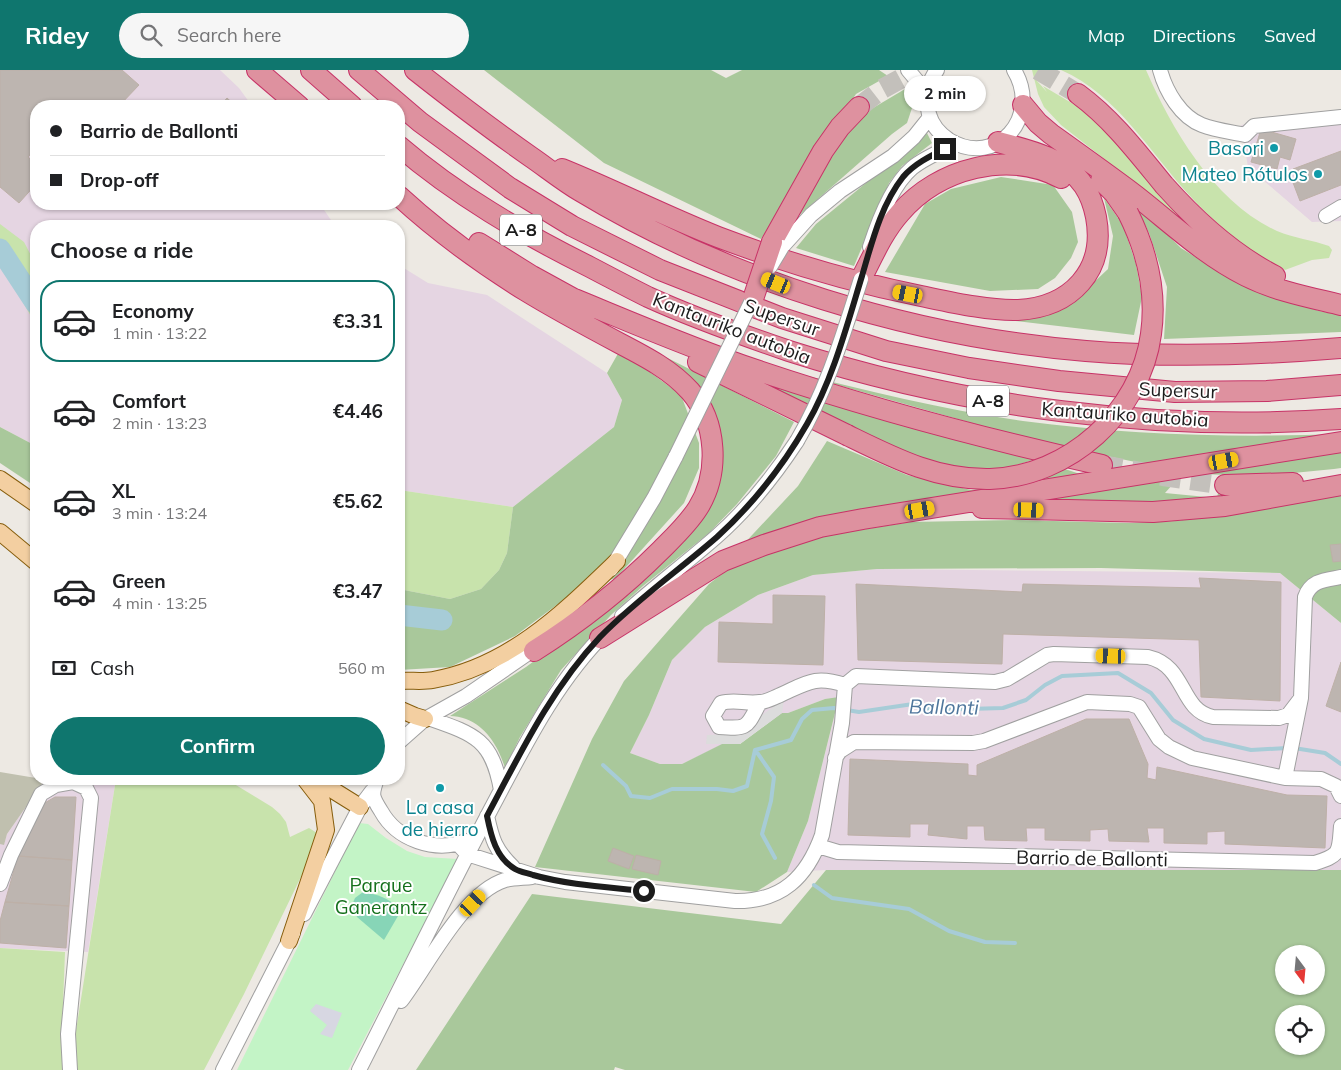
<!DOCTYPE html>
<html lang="en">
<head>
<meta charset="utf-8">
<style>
	body { margin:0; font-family:Mulish,sans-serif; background:#f6f6f6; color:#202124; height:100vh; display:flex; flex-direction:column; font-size:19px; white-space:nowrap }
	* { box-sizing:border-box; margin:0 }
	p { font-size:16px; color:#757577 }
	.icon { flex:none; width:28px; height:28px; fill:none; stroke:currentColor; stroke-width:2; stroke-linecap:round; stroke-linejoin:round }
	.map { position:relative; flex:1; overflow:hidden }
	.side { position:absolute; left:30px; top:150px; width:375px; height:565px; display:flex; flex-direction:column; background:#fff; border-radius:20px; box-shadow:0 1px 4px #0004 }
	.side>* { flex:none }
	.top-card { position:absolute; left:30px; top:30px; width:375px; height:110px; border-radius:20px; box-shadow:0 1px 4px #0004; display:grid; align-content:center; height:110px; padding:0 20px; background:#fff }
	.needle { width:32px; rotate:164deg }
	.fabs { position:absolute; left:1275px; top:875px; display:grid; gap:10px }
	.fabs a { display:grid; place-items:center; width:50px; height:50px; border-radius:50%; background:#fff; box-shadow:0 1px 4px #0004; font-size:25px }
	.end { position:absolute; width:22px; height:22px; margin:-11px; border:6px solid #1c1c1c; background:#fff; box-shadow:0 0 0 2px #fff }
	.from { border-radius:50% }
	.bubble { position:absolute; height:35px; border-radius:18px; background:#fff; box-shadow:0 1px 4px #0004; font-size:16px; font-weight:700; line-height:35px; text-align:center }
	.car { position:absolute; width:15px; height:30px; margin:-15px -8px; border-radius:6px; box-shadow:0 0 4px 1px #0007; background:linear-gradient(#f5c518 24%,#345 0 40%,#f5c518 0 76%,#345 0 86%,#f5c518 0) }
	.top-card b { display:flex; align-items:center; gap:18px; height:48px; font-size:19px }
	.top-card b+b { border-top:1px solid #e0e0e0 }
	.top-card i { width:12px; height:12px; background:#202124 }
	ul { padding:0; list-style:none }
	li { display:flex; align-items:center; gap:15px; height:82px; margin:0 10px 8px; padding:0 10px; border:2px solid transparent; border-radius:20px }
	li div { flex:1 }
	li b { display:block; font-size:19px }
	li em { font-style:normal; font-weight:700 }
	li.current { border-color:#0f766e }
	li>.icon { width:45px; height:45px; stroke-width:1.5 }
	h2 { padding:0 20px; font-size:22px; line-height:60px }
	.pay { display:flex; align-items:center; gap:12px; height:55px; padding:0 20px; font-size:19px }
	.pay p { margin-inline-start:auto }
	.primary-button { display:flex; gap:10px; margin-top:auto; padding:10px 20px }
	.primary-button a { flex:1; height:58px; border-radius:30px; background:#0f766e; color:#fff; font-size:20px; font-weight:700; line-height:58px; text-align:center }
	header { display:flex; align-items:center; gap:30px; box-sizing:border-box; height:70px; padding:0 25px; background:#0f766e; color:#fff }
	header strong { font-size:24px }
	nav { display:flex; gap:28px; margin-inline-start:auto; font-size:18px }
	.search { width:350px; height:45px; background:#f6f6f6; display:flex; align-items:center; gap:12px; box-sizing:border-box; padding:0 18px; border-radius:28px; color:#757577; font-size:19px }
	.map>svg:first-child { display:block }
</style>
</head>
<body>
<header>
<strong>Ridey</strong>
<div class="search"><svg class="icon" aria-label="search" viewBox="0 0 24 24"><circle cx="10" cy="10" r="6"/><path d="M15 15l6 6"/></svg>Search here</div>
<nav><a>Map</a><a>Directions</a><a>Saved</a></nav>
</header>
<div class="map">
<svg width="1341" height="1000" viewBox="0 0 1341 1000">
	<rect width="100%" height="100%" fill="#ede9e3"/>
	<!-- industrial -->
	<path fill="#e5d5e2" d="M0,0h220l19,18 13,18h-216v98h284l13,19 5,3h-302v220l-36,-19z
		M1341,40v111l-29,1 -64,-55 -7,-42z
		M399,195l29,18 59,12 120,78 15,27 -8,27 -101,80 -114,-17z
		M877,499l403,4 61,50v264l-200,-17h-315l-39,2 21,-51 31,-123 -14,1 -37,14 -106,51h-22l-30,-11 19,-38 23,-55 33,-33 53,-32 55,-20z
		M50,709h66l-28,173 -88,-4v-104h4l3,-10 35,-50z"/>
	<!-- construction -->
	<path fill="#c0c0af" d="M0,702l36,6 6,6 -35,50 -3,11 -4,-1z"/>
	<!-- grass -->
	<path fill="#c8e3ac" d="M1032,0h8l-3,11 10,11 -4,-6 37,22 27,24 21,23 36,46 36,38 -74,-63 -65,-51 -17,-18 -6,-13z
		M1061,0h85c26,60 69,133 131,161 17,7 35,9 52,15l3,4 -3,8 -17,2 -27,10c-13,-8 -28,-15 -40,-24 -18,-14 -38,-31 -54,-49 -41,-44 -73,-102 -130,-127z
		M0,154l24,18 12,23v60l-36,-63z
		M399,420l114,17 -6,46 -8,17 -18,19 -31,10 -51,-10z
		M116,709h110l46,28 8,7 6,8 4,15 19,-9 8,5 -2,15 -71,146 -40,76h-129l-1,-27z
		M0,878l65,4 -3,79 4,39h-66z"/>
	<!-- forest -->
	<path fill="#a9c89b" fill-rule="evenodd" d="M484,0h227l15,8 16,-8h137l9,6 -32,18 -95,145 -157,-76z
		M905,19l8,16 -6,18 -15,11 -98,86 30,-57 39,-49z
		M927,63l5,10 -30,23 -13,17 -35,83 -58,-18 20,-24z
		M1001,107l52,8 19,27 6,30 -7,16 -16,20 -17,11 -48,2 -105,-19 40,-68 26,-15z
		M1104,128l19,27 13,39 6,33 -8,38 -144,-17 83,-16 35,-33 5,-33z
		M1133,131l48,47 51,32 87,31 22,4v17l-177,7 3,-52 -18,-54z
		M632,270l162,82 -18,34 -39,48 -28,29 -66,53 -32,29 -50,55 -41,67 -15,31c-6,-20 -18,-41 -39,-49 -5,-2 -11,-3 -16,-3l76,-49 84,-62 105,-114 6,-11 2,-28 -6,-23z
		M620,280l61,45 18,48v25l-15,35 -68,75 -38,11 -63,47 -65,31 -51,3v-81l51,10 31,-10 18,-19 8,-17 6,-46 101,-80 8,-27 -15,-27z
		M792,302c76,19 153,38 231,49 105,14 212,17 318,13l-191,31 -87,-18 -56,-14z
		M748,305l288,84 -29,9 -36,2 -57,-10 -78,-37z
		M0,357l36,19v41l-36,-24z
		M827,371l80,34 64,15 37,-5 51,-18 24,8 -343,73 58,-62z
		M1341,381v17l-7,1 -71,7 -64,-2z
		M1162,409l11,5 -8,9 52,5 1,-5 48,1 -47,9h-214z
		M1341,425v128l-61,-50 -179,-5 -224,1 -64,6 -55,20 -53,32 -33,33 -23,55 -19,38 30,11h22l42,-21 16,1 42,-31h6l37,-14 14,-2 -31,124 -21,51 -31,20 -221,-25 57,-128 32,-58 85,-97 23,-18 78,-28 100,-16 104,-2 115,3 47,-2z
		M826,800h515v200h-716l-10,-3 -1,3h-198l116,-176 249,30zM1284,884h32v32h-32zM1284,944h32v32h-32z"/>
	<!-- park -->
	<path fill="#c3f4c6" d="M359,753l9,1 18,14 21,13 18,6 33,2 -110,211h-111z"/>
	<!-- pitch -->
	<path fill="#87d5b7" d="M363,822c13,2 26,6 35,16v8l-14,24 -27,-23 -5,-12 3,-7z"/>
	<!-- parking -->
	<path fill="#dcdcdc" d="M784,629l-2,14 -42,31h-34l1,-9 29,-1z"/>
	<!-- plaza -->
	<path fill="#d7d7e2" d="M316,934l26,9 -10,25 -12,-4 7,-9 -17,-14z"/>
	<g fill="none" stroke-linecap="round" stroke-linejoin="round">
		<!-- stream -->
		<path stroke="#a7ccd7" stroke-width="4" d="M1294,678l31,5 16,11
			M756,681l18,26 -3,24 -9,33 13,24
			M603,695l23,21 5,10 19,2 22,-9h45l16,2 14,-5 8,-36 36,-10 11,-21 10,-9 22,-2 25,4 54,-8 19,6 71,-2 23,-8 19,-15 17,-9 56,-3 33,20 22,27 31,19 47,11 36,-2
			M814,815l18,13 77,11 40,22 36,11 30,1"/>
		<!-- river -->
		<path stroke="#a7ccd7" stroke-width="21" d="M0,179l36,55
			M399,545l43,5"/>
	</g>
	<!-- building -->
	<path fill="#bdb5b0" stroke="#bdb0a7" d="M0,0h122l17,15 -20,21h-83v42l-8,9 8,7v20l-17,19 -19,-16z
		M227,28l9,8h-16z
		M1261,59l35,10 -6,21 -10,-3 -3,12 -26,-7z
		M1341,81v34l-41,16 -8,-21 5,-1 -4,-10z
		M1341,474v17l-8,1 -3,-17z
		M1199,508l82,4 -1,119 -79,-4 -2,-57 -196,-6 -1,30 -144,-4 -2,-76 166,8 1,-8 178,4z
		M773,525l52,1 -2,69 -105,-3 1,-40 54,2z
		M1341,592v50l-15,-6z
		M1086,649h43l19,45 -1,14 9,2 1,-13 130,28 40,1 -2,52 -100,-4v-13l-18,1v12l-43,-1v-15h-17l2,14 -40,-1 -1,-12 -18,1v11l-45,-1v-12h-19l1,13 -42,-1 -1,-14h-17v13l-39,-4 1,-11h-19v13l-62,-2 2,-76 118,5v11l9,1v-11z
		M55,727h21l-4,63 -54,-4 25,-52z
		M613,778l21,8 -5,13 -21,-8z
		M636,785l25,6 -3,14 -26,-6z
		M18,786l54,4 -3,46 -64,-4z
		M5,832l64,4 -3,42 -66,-5v-22z"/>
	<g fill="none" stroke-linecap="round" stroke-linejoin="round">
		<!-- highway-tunnel -->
		<path stroke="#c3c0bb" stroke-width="20" stroke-dasharray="20 10" stroke-linecap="butt" d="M1038,0l40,24
			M859,37l23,-18 35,-19
			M1102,395l61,11 62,9"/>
		<!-- minor casing -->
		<g stroke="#a0a0a0" stroke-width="16">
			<path id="minor" d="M908,0l10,12 8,15
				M937,0c-10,13 -12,28 -8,44 3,11 11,20 20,26 48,29 93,-24 65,-70
				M1160,0c6,22 21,47 42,55 13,5 29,7 43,10l9,-9 87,-9
				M1326,146l15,-9
				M782,177l29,-32 29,-24 53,-35 21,-19 16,-20
				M870,177c8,-25 21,-61 42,-79 12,-10 29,-17 44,-24
				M611,499l43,-71 22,-42
				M622,546c30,-27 63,-52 94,-79 32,-28 58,-61 81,-96
				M845,615l11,-9 139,6 12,-3 40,-24 7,-1 94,3c39,9 31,53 65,60l66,1 9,-3 13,-17
				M760,632c-14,26 -11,27 -41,25l-6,-11 8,-13c13,-4 25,1 39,-1 6,0 13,-4 18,-6 29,-13 36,-21 67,-11
				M428,648c46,16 64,21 73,72
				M399,672l26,-23 41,-23 74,-51
				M835,688l5,-7 14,-9 119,1 11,-2 103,-39 43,2 9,3 20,32 10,8 23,11 93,20 36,1 15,7 5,10
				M1285,708l16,-80 4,-101c6,-17 20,-17 36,-20
				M377,709c-6,16 -5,18 4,32 16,29 54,42 85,30
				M487,746c5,23 8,34 26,51
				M458,774l9,10 72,23 26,5 170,19c47,1 72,-24 87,-66l20,-112 3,-38
				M818,776l20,6 477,11c26,-8 24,-11 26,-37
				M0,814l11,-29 30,-61 15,-9 17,-3 13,6 5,10 -23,236 2,36
				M304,844l56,-107 12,-16
				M401,931c26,-34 62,-108 104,-121 8,-2 19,-2 27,-3
				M223,1000l70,-137
				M359,1000c44,-87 87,-175 132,-261 33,-62 65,-128 116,-178"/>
		</g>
		<!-- major casing -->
		<g stroke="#875e0d" stroke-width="18">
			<path id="major" d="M0,409l36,25
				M0,462l36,30
				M399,611c11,-1 23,1 34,-1 76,-13 131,-68 184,-119
				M399,639l16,7 10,3
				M315,709l45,28
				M289,871l37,-111 -4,-29 -17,-22"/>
		</g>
		<!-- highway casing -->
		<g stroke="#c73367" stroke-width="22">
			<path id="highway" d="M257,0l42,36
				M311,0l41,36
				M359,0l61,52 90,66 62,38 88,44 122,48 104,33 83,17 90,13 116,11 92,-1 74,-6
				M415,0c38,30 76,59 116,87 16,11 32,24 49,34 149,90 333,146 506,160 85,7 170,4 255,-3
				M1078,24c34,25 59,58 86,91 32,36 68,69 111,91
				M1023,35l15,18 13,11c28,20 56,40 84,61 36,28 69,60 111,81 30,15 62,21 95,29
				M399,76c57,49 123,87 191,121 19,10 38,20 58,30 46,21 94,38 141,54 178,57 366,81 552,68
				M562,99c52,21 103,47 156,68 66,25 134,45 203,59 29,6 68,15 97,14 53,-3 88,-39 78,-93 -2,-10 -6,-22 -12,-31 -19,-28 -55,-36 -86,-44
				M1101,110l13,13 14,20
				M399,126c38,35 82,67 127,95 31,19 63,36 95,53 25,13 50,26 69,47 27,31 30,82 8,117 -10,16 -24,29 -37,42 -39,39 -81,72 -127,101
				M772,172l51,-91 17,-24 19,-20
				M479,173l53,33 51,28
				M861,209c12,-23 22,-47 39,-66 39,-45 108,-63 161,-35
				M572,228c61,25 121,51 184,72 113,38 229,69 346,95
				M698,292l149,73
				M1225,415l68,-2
				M982,438l171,4 72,-6 116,-21
				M600,568l123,-77 41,-16 56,-18 43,-8 478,-77"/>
		</g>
		<!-- minor -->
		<use href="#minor" stroke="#fff" stroke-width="14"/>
		<!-- major -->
		<use href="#major" stroke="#f3cfa1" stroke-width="16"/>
		<!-- highway -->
		<use href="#highway" stroke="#de919f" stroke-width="20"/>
		<!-- minor-bridge casing -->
		<g stroke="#a0a0a0" stroke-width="16" stroke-linecap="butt">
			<path id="minor-bridge" d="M770,197l12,-20
				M797,371c30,-51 46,-106 64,-162
				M676,386l82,-168"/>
		</g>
		<!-- highway-bridge casing -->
		<g stroke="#c73367" stroke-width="22" stroke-linecap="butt">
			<path id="highway-bridge" d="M754,226l18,-54
				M847,365c47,23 89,45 143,44 78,-2 151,-67 161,-145 6,-43 -4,-83 -23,-121"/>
		</g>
		<!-- minor-bridge -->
		<use href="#minor-bridge" stroke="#fff" stroke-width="14"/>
		<!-- highway-bridge -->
		<use href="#highway-bridge" stroke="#de919f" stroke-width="20"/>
	</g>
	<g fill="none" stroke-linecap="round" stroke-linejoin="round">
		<!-- route -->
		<path stroke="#1c1c1c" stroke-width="6" d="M644,821c-37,-4 -76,-6 -111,-16 -6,-2 -13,-3 -18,-6 -19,-11 -24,-33 -28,-53 33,-62 64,-127 113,-179 36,-37 78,-66 117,-100 36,-33 66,-71 90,-113 26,-45 40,-99 55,-148 10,-34 19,-71 41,-99 11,-13 27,-21 42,-28"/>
	</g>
	<!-- markers -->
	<g fill="#0f9aa8" stroke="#fff" stroke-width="2">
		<circle cx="1274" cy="78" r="5"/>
		<circle cx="1318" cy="104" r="5"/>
		<circle cx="440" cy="718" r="5"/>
	</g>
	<g text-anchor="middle" stroke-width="4" stroke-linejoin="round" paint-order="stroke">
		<!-- shield labels -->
		<g fill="#fff" stroke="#606060" stroke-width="1">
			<rect x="500" y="144.5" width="42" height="31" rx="4"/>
			<rect x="967" y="315.5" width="42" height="31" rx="4"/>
		</g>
		<g font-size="18" font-weight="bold" fill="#1c1c1c">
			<text x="521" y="166">A-8</text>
			<text x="988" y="337">A-8</text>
		</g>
		<!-- culture labels -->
		<g font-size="19" fill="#0d838f" stroke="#fff" text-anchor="end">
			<text x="1264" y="85">Basori</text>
			<text x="1308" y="111">Mateo Rótulos</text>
			<text x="440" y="744" text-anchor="middle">La casa<tspan x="440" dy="22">de hierro</tspan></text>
		</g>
		<!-- street labels -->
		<g font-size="19" fill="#1c1c1c" stroke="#fff">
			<text transform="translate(782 247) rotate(19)" y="7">Supersur</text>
			<text transform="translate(732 258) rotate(21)" y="7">Kantauriko autobia</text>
			<text transform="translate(1178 320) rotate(2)" y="7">Supersur</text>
			<text transform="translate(1125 344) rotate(4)" y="7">Kantauriko autobia</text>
			<text transform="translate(1092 788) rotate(1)" y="7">Barrio de Ballonti</text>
		</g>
		<!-- park labels -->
		<g font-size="19" fill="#15701c" stroke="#fff">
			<text x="381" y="822">Parque<tspan x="381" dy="22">Ganerantz</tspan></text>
		</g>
		<!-- water labels -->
		<g font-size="20" font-style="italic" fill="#4f769c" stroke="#fff">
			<text transform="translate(944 637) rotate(1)" y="7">Ballonti</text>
		</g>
	</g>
</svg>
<div class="fabs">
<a><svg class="needle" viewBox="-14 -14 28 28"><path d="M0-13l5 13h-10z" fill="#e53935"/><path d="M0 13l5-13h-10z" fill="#757577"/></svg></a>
<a><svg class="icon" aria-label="locate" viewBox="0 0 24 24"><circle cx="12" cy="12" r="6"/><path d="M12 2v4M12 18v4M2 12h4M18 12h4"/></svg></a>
</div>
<i class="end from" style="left:644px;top:821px"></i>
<i class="end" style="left:945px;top:79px"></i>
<div class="bubble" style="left:904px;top:6px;width:82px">2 min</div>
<i class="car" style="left:776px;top:213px;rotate:292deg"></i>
<i class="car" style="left:908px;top:224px;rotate:281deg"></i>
<i class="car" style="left:1224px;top:391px;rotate:80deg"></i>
<i class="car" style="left:920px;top:440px;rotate:80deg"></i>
<i class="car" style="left:1029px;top:440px;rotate:92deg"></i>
<i class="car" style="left:1111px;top:586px;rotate:272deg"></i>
<i class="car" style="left:473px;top:833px;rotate:43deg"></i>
<div class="top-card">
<b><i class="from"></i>Barrio de Ballonti</b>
<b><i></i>Drop-off</b>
</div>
<section class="side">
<h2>Choose a ride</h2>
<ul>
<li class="current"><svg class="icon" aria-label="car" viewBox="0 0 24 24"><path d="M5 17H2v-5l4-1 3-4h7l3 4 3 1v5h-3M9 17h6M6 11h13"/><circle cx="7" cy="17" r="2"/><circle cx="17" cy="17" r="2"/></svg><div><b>Economy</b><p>1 min · 13:22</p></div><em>€3.31</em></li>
<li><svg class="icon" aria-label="car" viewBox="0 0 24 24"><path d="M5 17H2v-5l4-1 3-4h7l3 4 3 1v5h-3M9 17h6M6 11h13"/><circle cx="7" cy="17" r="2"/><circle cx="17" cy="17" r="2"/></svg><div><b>Comfort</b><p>2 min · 13:23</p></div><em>€4.46</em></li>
<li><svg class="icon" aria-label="car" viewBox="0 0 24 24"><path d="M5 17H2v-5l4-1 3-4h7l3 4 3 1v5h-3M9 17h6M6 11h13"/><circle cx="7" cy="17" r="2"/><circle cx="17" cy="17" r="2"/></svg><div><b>XL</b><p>3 min · 13:24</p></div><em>€5.62</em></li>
<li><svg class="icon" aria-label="car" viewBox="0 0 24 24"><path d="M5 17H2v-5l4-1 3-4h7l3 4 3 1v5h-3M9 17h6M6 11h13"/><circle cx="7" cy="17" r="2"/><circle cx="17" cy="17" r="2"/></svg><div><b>Green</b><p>4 min · 13:25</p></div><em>€3.47</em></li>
</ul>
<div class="pay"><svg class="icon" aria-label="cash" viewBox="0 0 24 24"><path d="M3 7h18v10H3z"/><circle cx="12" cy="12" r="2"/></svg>Cash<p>560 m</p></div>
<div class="primary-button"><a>Confirm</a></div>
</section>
</div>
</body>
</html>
